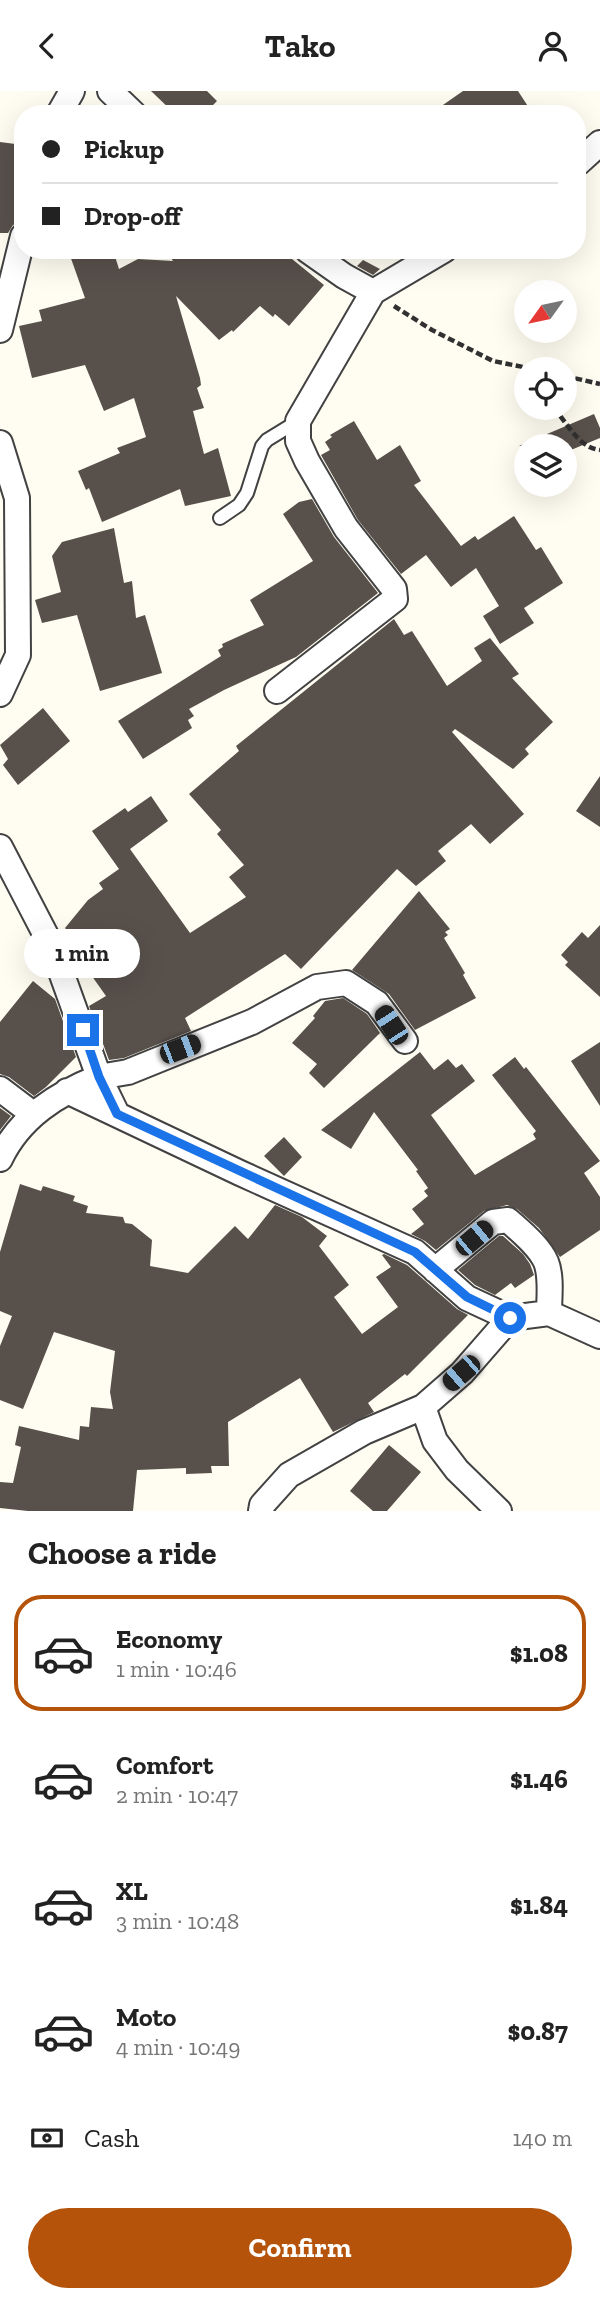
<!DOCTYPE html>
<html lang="en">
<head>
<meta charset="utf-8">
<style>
	body { margin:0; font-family:"Zilla Slab",serif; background:#f6f6f6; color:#222; height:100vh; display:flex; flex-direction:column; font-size:26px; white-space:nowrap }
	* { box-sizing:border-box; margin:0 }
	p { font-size:23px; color:#767676 }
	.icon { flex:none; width:38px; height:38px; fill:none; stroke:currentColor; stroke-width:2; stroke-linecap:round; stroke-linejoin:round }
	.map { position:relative; height:1420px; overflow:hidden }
	.side { display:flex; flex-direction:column; background:#fff; flex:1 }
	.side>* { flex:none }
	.guide { position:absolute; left:14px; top:14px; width:572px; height:154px; border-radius:28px; box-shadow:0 7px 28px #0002; display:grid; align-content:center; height:154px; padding:0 28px; background:#fff }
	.needle { width:46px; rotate:237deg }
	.tools { position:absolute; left:514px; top:189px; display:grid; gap:14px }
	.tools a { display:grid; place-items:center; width:63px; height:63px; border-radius:50%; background:#fff; box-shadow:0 7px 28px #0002; font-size:35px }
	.end { position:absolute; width:32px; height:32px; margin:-16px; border:9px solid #1a73e8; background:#fff; box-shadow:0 0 0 4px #fff }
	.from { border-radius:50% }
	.bubble { position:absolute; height:49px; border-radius:24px; background:#fff; box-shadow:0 7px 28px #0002; font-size:23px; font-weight:700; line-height:49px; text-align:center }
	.car { position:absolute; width:21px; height:42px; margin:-21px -10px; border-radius:9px; box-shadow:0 0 5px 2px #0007; background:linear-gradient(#222 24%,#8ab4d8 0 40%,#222 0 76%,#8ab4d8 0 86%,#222 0) }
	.guide b { display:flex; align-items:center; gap:24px; height:66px; font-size:26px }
	.guide b+b { border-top:2px solid #e0e0e0 }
	.guide i { width:18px; height:18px; background:#222 }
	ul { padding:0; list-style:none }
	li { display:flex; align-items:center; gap:21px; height:116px; margin:0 14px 10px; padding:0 14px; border:4px solid transparent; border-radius:28px }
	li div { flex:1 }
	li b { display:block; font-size:26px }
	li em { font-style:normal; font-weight:700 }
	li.on { border-color:#b45309 }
	li>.icon { width:63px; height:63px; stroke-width:1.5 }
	h2 { padding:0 28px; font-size:32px; line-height:84px }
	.pay { display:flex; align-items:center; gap:18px; height:77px; padding:0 28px; font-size:26px }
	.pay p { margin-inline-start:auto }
	.button { display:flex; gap:14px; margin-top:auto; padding:14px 28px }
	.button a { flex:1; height:80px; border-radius:42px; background:#b45309; color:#fff; font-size:28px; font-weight:700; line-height:80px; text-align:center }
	header { display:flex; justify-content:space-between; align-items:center; height:91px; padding:0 28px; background:#fff; font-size:32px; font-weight:700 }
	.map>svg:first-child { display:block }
</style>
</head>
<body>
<header><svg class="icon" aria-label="back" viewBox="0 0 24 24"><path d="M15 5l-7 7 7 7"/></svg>Tako<svg class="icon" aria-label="person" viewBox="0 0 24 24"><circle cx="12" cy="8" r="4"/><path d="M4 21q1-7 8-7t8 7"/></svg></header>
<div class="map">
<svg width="600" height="1420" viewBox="0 0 600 1420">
	<rect width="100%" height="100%" fill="#fffcf1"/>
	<!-- building -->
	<path fill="#58504b" d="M151,0h56l10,10 -13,13h-29z
		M463,0h55l15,23h-103z
		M0,51l23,3 -1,77 -9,3 -5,8h-8z
		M68,159h45l6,19 19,-10 35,2 -7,-11h115l43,35 -35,41 -14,-12 -2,3 -13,-11 -27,26 -1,-2 -13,10 -43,-44 24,82 1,7 -4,3 7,20 -11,3 11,43 14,-6 13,48 -46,10 -5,-17 -78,33 -13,-34 -3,2 -8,-19 42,-18 -3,-5 29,-11 -12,-39 -30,13 -19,-46 -53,13 -13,-52 23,-5 -3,-11 46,-12z
		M363,169l17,9 -7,6 -16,-9z
		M594,323l6,14v10l-34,14 -1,-6h-46z
		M354,330l23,39 23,-15 21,36 -7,4 47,61 14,-10 3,4 36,-24 22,34 5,-3 22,36 -39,25 10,15 -34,21 -17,-28 16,-10 -23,-38 -25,19 -25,-32 -25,19 -43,-54 -37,-65 9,-5 -5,-8 7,-5 -2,-2z
		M312,408l22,38 44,56 -82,64 -72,33 -35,19 5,7 -6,4 4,8 -49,31 -25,-38 103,-65 -3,-6 5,-3 -1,-3 42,-19 -14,-25 63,-39 -30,-47 16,-12z
		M114,437l10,55 8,-2 4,37 9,-3 17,58 -62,18 -23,-76 -35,8 -7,-23 26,-8 -9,-36 10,-14z
		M394,528l10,16 8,-4 35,55 35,-25 -8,-13 16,-10 29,36 -7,4 41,44 -28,27 4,5 -16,15 -58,-40 -3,3 72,82 -34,30 -19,-20 -33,27 8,10 -30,25 -19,-17 -96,100 -16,-15 -100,64 6,13 -67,27 -15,2 -20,-54 17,-10 -41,-58 5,-3 -5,-7 23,-28 15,-11 -4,-6 20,-14 -27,-38 33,-23 3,4 23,-16 17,25 -38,28 60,84 56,-36 -17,-20 15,-12 -27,-31 4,-4 -32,-36 50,-43 -3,-5z
		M43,617l27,33 -52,44 -15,-20 5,-6 -8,-14z
		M600,685v51l-24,-16z
		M419,800l31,38 -5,3 3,3 -4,3 21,35 -2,2 13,23 -61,32 -26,-36 -37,-24z
		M600,834v72l-35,-32 3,-3 -7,-7 21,-23 6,6z
		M33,890l22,18 21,58 -30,30 -12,9 -25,-19 -9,-3v-52z
		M343,907l24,16 13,19 -56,55 -15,-15 8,-9 -25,-21 23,-25 -2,-2 12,-15z
		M600,951v64l-29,-45z
		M420,961l14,18 14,-11 8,9 6,-4 13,17 -44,34 44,60 61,-36 -3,-5 3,-3 -44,-56 23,-18 9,12 2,-2 74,94 -16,12 16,24v33l-40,27 -21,-29 -22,-19 -10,-4 -23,6 -48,39 -11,-9 -14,-7 13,-10 -12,-15 16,-13 -4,-5 4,-3 -12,-17 2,-1 -44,-58 -23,37 -30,-19z
		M0,1017l11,8 -11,14z
		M284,1046l18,20 -18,19 -20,-20z
		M20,1093l21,7 2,-5 32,10 -2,5 15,5 -2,7 37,4 2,6 7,1 20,16 -2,26 38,7 47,-47 13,13 27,-34 27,12 25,19 -8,10 30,39 -15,12 28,37 36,-27 -22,-30 15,-10 -9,-12 2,-1 23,11 50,44 11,6 -61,61 -2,-2 -37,29 6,9 -41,20 -33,-54 -72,44 1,44h-18l1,7 -26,1v-6l-49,2 -4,41h-105l-28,-3v-26l13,1 8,-36 -6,-2 4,-19 60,14 1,-14 9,1 2,-20 22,2 -3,-17 5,-41 -61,-19 -31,77 -23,-9v-54l12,-30 -12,-5v-59z
		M499,1145h4l20,18 7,10 4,11 -19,13 -4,-5 -16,12 -20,-10 -17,-15z
		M389,1354l32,27 -34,39h-14l-23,-20z"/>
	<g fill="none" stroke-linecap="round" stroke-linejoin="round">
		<!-- service casing -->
		<g stroke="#424242" stroke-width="16">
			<path id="service" d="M220,427l19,-13 8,-12 15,-47 5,-6 31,-19"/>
		</g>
		<!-- minor casing -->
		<g stroke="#424242" stroke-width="28">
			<path id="minor" d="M110,0l24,23
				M59,23l13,-23
				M578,72l22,-20
				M307,159l37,26 29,16
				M0,239l23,-94
				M0,352l17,55 1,157 -18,39
				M277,600l118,-92 -1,-10 -48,-61 -39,-67 -9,-20v-20l75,-129 71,-42
				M0,756l52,100 47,130c-42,17 -79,40 -99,82
				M0,998l33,25
				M67,1000l173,82 175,79 52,46 43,20 39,-5 51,23
				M117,1023l-18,-37 29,-5 124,-50 65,-35 29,-4 31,20 28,38
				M435,1179l58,-48 15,-2c12,11 31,26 38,42 6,15 3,36 3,51
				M423,1316l12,34 22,29 42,41
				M261,1420l1,-6 27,-30 75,-43 59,-25 39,-34 48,-55"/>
		</g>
		<!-- path -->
		<path stroke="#313131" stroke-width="4.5" stroke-dasharray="7 3.5" stroke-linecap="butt" d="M394,215l38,24 61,31 40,8
			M565,285l35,8
			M554,317c13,15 25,40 46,42"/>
		<!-- service -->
		<use href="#service" stroke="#fff" stroke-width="12"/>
		<!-- minor -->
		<use href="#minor" stroke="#fff" stroke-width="24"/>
	</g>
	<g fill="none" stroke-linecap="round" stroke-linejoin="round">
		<!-- route -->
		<path stroke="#1a73e8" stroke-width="9" d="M83,939l16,47 18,37 298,138 52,45 43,21"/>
	</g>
</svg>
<div class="tools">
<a><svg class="needle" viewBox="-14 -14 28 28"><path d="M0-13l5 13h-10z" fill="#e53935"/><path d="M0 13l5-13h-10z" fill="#767676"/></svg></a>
<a><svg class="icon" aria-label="locate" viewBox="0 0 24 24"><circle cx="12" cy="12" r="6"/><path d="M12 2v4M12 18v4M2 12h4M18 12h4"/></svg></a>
<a><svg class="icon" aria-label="layers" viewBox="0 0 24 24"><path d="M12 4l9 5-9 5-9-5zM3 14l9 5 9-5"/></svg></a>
</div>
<i class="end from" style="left:510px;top:1227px"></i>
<i class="end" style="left:83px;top:939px"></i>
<div class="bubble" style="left:24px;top:838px;width:116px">1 min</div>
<i class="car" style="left:391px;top:934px;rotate:327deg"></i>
<i class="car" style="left:180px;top:958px;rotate:69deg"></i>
<i class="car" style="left:474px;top:1147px;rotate:50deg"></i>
<i class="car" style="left:461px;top:1282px;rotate:229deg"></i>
<div class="guide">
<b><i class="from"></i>Pickup</b>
<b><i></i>Drop-off</b>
</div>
</div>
<section class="side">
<h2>Choose a ride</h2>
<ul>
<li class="on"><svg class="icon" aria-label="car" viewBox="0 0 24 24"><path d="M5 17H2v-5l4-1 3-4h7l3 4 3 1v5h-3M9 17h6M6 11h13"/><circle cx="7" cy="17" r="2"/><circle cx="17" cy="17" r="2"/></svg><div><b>Economy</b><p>1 min · 10:46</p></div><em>$1.08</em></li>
<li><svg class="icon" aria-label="car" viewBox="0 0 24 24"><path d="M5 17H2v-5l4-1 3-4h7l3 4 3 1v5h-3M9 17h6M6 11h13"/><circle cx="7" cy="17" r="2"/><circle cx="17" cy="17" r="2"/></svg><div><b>Comfort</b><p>2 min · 10:47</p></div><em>$1.46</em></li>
<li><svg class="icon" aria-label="car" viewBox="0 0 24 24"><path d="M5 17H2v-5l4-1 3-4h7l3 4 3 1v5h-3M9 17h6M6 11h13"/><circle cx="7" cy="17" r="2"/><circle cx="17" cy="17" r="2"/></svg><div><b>XL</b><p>3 min · 10:48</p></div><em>$1.84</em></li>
<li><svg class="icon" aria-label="car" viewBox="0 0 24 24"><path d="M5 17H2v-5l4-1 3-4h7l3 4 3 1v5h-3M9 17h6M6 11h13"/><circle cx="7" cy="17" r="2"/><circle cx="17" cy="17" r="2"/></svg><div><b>Moto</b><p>4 min · 10:49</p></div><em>$0.87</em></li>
</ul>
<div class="pay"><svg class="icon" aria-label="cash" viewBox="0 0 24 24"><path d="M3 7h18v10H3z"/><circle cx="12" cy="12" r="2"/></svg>Cash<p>140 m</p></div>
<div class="button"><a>Confirm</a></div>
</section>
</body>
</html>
